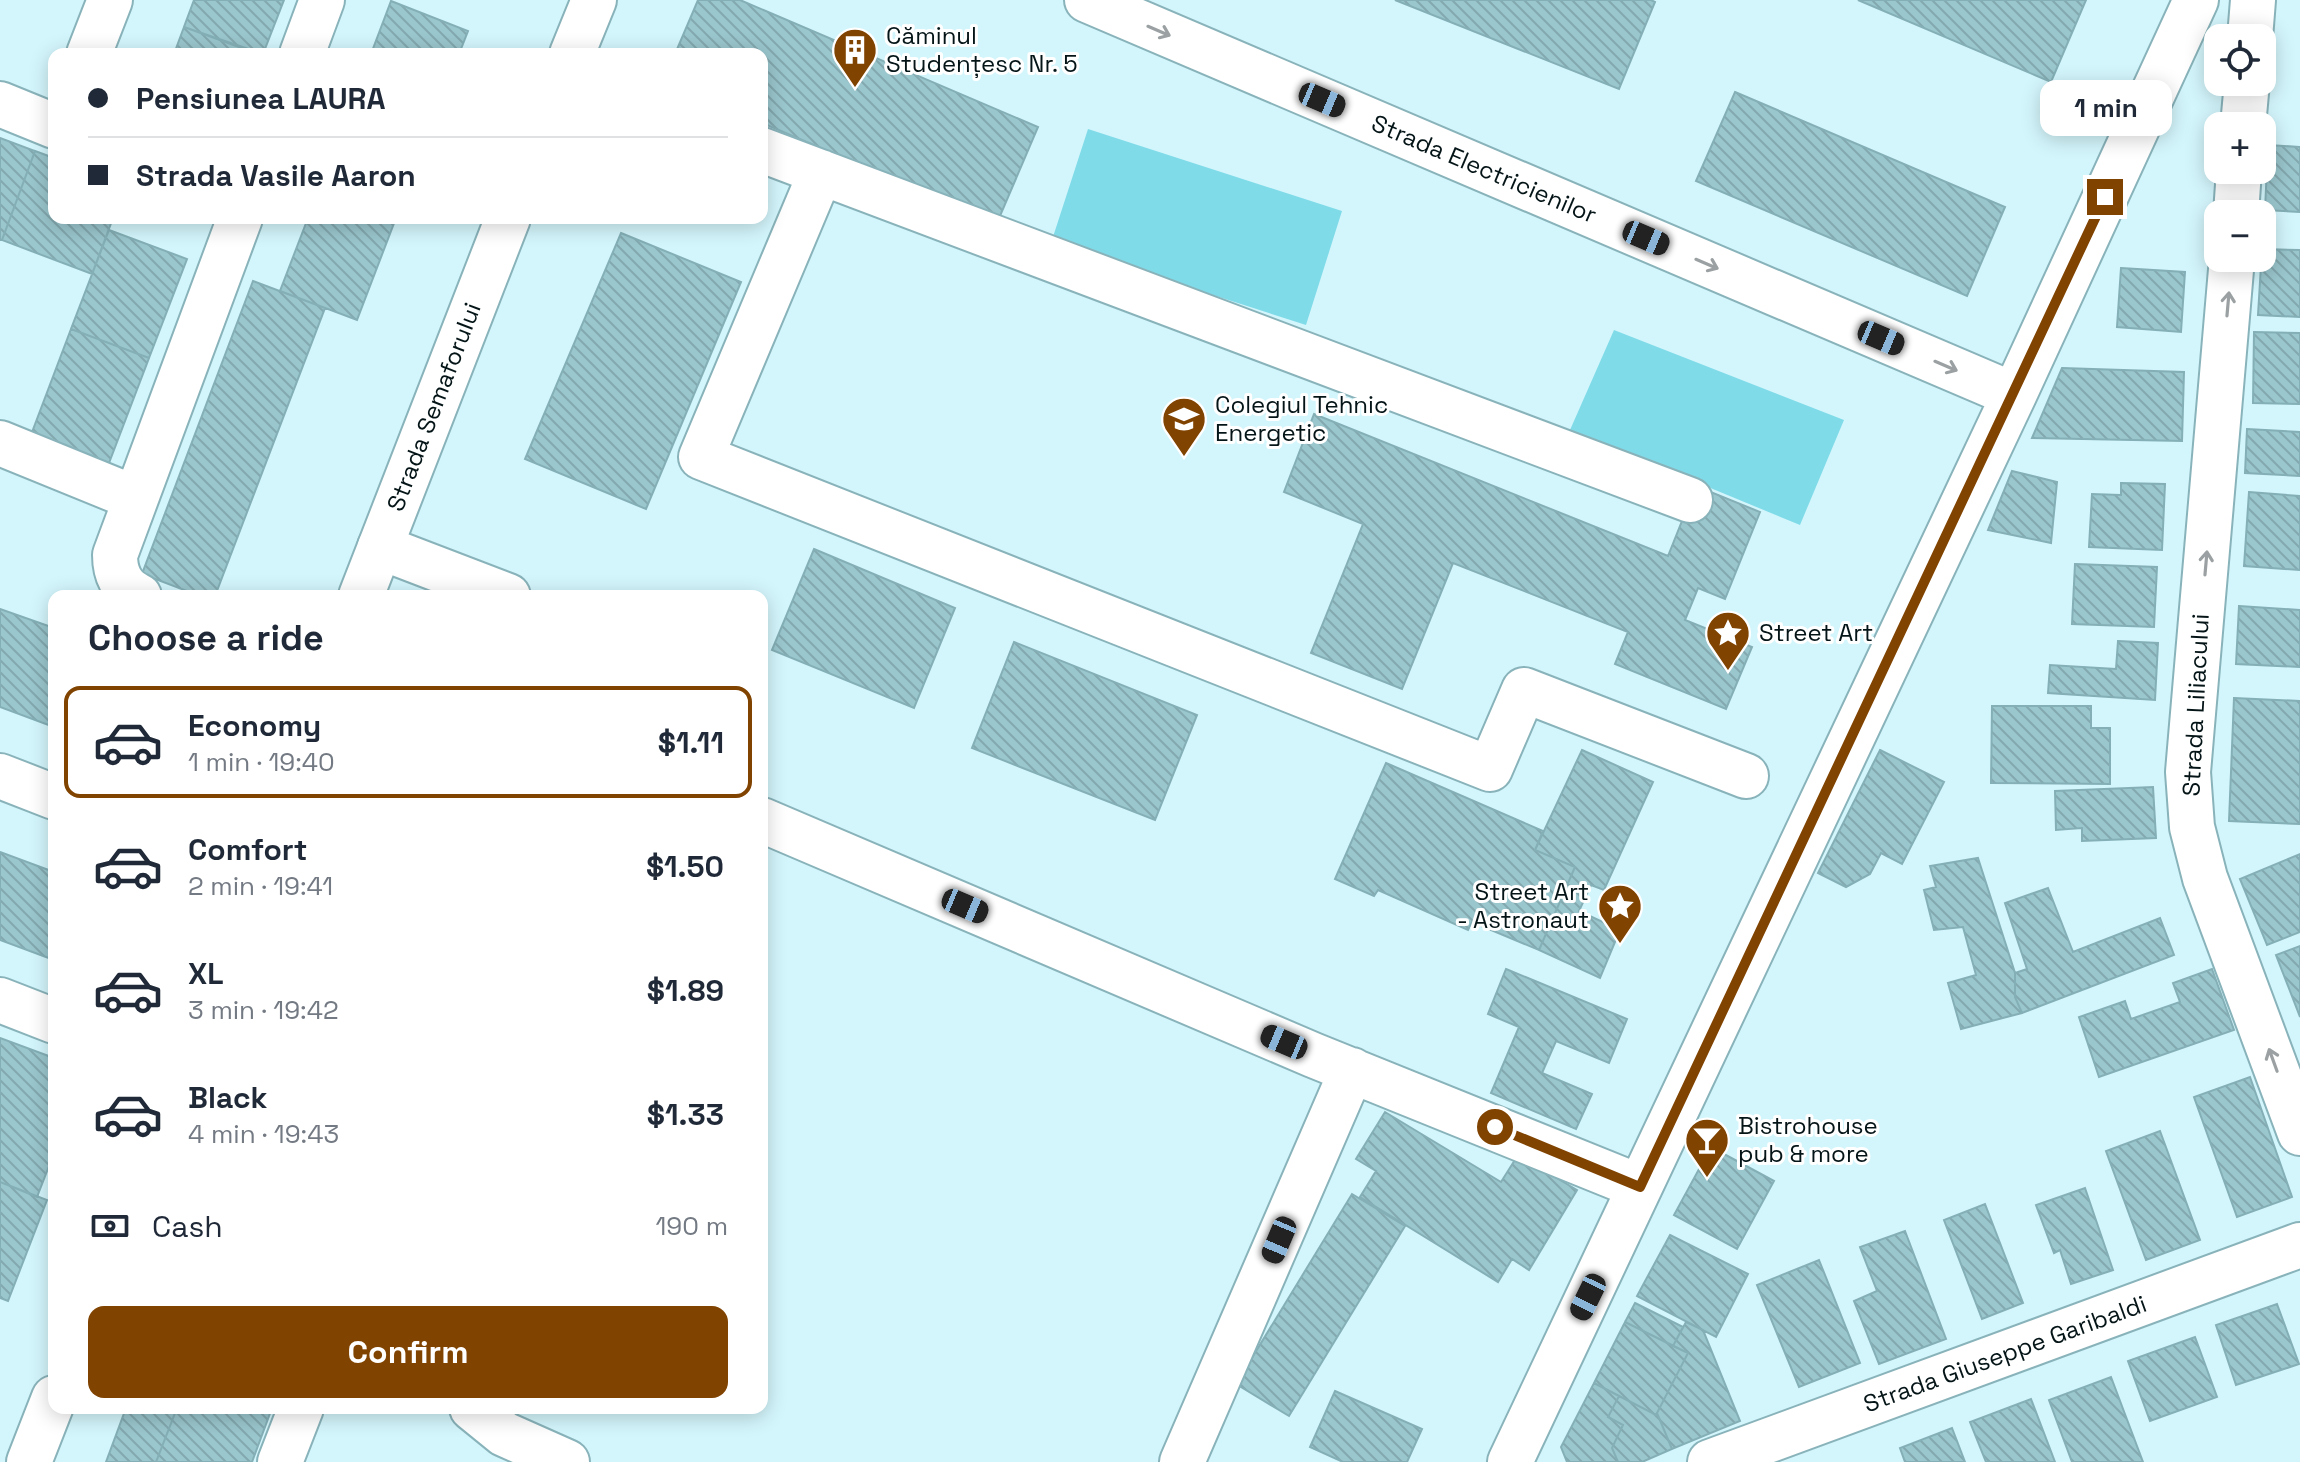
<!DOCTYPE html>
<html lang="en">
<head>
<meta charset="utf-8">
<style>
	body { margin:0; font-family:"Space Grotesk",sans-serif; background:#f6f6f7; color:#1f2937; height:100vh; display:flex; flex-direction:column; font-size:30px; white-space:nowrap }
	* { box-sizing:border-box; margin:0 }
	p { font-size:26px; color:#747a83 }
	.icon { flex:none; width:44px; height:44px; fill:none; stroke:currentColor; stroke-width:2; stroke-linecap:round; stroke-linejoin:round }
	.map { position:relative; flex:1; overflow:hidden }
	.side { position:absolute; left:48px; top:590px; width:720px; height:824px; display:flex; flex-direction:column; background:#fff; border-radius:16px; box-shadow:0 4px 20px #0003 }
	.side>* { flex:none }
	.guide { position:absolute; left:48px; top:48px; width:720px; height:176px; border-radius:16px; box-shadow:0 4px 20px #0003; display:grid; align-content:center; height:176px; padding:0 40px; background:#fff }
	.controls { position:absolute; left:2204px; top:24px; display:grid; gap:16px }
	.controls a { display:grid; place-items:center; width:72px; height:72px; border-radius:16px; background:#fff; box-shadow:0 4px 20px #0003; font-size:40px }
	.end { position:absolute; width:36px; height:36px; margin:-18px; border:10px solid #804300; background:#fff; box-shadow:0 0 0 4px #fff }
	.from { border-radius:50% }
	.bubble { position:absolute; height:56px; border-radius:16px; background:#fff; box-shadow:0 4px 20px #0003; font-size:26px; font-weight:800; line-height:56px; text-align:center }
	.car { position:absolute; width:24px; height:48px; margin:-24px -12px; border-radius:10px; box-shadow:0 0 6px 2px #0007; background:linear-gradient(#222 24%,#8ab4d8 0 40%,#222 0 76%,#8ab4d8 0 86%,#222 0) }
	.guide b { display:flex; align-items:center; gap:28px; height:76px; font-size:30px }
	.guide b+b { border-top:2px solid #e0e1e3 }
	.guide i { width:20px; height:20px; background:#1f2937 }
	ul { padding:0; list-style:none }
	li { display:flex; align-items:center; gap:24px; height:112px; margin:0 16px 12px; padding:0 24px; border:4px solid transparent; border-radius:16px }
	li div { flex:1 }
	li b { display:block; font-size:30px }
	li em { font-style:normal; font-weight:800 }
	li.active { border-color:#804300 }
	li>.icon { width:72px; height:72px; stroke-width:1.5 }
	h2 { padding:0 40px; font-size:36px; line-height:96px }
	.pay { display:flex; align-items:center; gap:20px; height:88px; padding:0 40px; font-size:30px }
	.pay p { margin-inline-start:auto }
	.primary-button { display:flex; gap:16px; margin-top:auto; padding:16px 40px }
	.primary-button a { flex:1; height:92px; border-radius:16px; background:#804300; color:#fff; font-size:32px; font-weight:800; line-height:92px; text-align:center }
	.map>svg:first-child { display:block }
</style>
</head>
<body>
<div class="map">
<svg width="2300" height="1462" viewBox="0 0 2300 1462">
	<defs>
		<pattern id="building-back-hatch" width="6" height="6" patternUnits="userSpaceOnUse" patternTransform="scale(2)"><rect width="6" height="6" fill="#9ac6cd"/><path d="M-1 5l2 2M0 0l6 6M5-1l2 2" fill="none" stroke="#83a9af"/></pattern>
	</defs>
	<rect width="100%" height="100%" fill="#d3f6fc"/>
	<!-- pitch -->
	<path fill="#80dbe9" d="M1088,129l254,82 -36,114 -255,-82z
		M1614,330l230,90 -44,105 -230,-95z"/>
	<!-- building -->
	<path fill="url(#building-back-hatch)" stroke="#84afb6" stroke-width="2" d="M194,0h90l-21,54 -79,-27z
		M698,0h42l298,127 -41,96 -235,-100v-69h-87z
		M1395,0h256l4,2 -36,87z
		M1858,0h228l-35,82z
		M391,1l77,30 -9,23h-88z
		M184,27l74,27h-84z
		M1735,92l270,115 -38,89 -271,-115z
		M0,138l35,13 -33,89h-2z
		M2268,145l32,2v65l-35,-2z
		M35,151l19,7v60h59l-21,56 -90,-34z
		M308,218h88l-39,102 -77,-29z
		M109,230l78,29 -38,99 -78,-29z
		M621,233l120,49 -95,227 -121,-50z
		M2262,249l38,1v67l-42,-2z
		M2121,268l64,4 -4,60 -64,-5z
		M253,281l72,27 -110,288h-15l-58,-22z
		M71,329l78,29 -40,105 -78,-28z
		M2254,332l46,1v71l-47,-1z
		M2062,368l122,4 -2,69 -150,-3z
		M1314,414l354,142 28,-70 64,26 -35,87 -27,-11 -13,32 67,27 -26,62 -111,-45 13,-32 -175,-69 -51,126 -91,-36 52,-129 -79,-32z
		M2247,429l53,3v44l-55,-3z
		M2012,471l45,11 -6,61 -63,-13z
		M2121,483l44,1 -3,66 -73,-3 3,-53 29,1z
		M2249,492l51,4v74l-56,-4z
		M814,549l141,59 -41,100 -142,-58z
		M2075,564l82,3 -3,60 -82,-3z
		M2239,606l61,4v57l-64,-3z
		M0,609l54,19v99l-54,-20z
		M2118,641l40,2 -3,57 -107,-7 2,-28 66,4z
		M1014,642l183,73 -42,105 -183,-72z
		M2234,698l66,3v123l-71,-3z
		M1992,706h99v22h19v56l-119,-1z
		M1582,750l71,32 -49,108 -13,-5 -12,26 41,19 -20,48 -61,-28 36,-83 -40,-17z
		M1880,750l64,32 -42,82 -21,-11 -11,21 -24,13 -28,-14z
		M1386,763l157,68 -8,19 40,17 -36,83 -67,-28 -4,8 -90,-40 -4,6 -39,-17z
		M2153,787l3,51 -74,3v-13l-26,2 -1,-39z
		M0,852l54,20v88l-54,-20z
		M2300,854v78l-33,13 -27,-66z
		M1978,858l37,115v24l7,16 -61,16 -13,-46 28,-8 -13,-48 -29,3 -10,-40 12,-3 -6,-21z
		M2048,888l25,64 87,-34 14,37 -152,58 -7,-16v-24l12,-4 -22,-66z
		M2300,946v71l-24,-62z
		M1506,969l121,50 -18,44 -53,-22 -14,32 50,21 -16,35 -85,-36 28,-66 -31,-13z
		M2212,969l22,61 -135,47 -20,-60 46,-16 6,18 49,-17 -7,-19z
		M0,1038l54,20v95l-17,44 -37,-15z
		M2250,1077l42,120 -55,20 -43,-120z
		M1385,1112l116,70 17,-27 59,35 -48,80 -17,-11 -14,23 -138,-85 16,-26 -20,-12z
		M2160,1131l40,109 -54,20 -40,-109z
		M1711,1147l63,34 -37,68 -63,-34z
		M0,1182l47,18 -39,101 -8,-3z
		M2085,1188l28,82 -42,14 -11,-34 -6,3 -18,-48z
		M1352,1194l53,32 -116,190 -53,-32z
		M1985,1204l38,99 -41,16 -38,-99z
		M1905,1231l41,108 -67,25 -25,-63 23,-10 -17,-44z
		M1670,1235l78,39 -32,63 -79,-41z
		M1819,1260l41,103 -61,24 -42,-102z
		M1635,1303l48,24 -10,19 -48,-24z
		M2277,1304l22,60 -63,21 -20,-60z
		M1625,1322l63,31 -32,62 -62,-32z
		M1686,1322l17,8 37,91 -68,28 -15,-36 31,-60 -15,-7z
		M2195,1337l22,60 -67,24 -22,-60z
		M2111,1377l32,85h-71l-23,-62z
		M1594,1383l25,13 -11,21 15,8 -11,23 6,14h-51l-6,-15z
		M1335,1391l87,38 -15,33h-64l-33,-15z
		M1619,1396l37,19 1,-2 15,36 -30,13h-24l-6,-14 11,-23 -15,-8z
		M2031,1399l24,63h-69l-16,-40z
		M126,1408h51l-21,54h-50z
		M177,1408h95l-20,54h-96z
		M1952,1428l13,34h-60l-5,-14z"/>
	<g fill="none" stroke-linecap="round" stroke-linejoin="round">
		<!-- minor casing -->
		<g stroke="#89b3ba" stroke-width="48">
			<path id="minor" d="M1087,0l927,395
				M2250,38l3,-38
				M89,54l21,-54
				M302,54l20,-54
				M0,104l54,22
				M2243,126l4,-44
				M762,150l928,350
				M821,172l-120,285 789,312 34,-79 222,86
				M2236,214l3,-44
				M2232,258l-44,514 4,55 13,51 95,255
				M0,443l135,55
				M380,547l128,49
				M139,596c-18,-8 -24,-23 -24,-41l125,-337
				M0,776l54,21
				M762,820l551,235 327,132
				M0,1000l54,21
				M472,1408l32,26 63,28
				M280,1462l21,-54
				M1182,1462l170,-392
				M1510,1462l504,-1067 182,-395
				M1710,1462l590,-217"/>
		</g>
		<!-- major casing -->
		<g stroke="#89b3ba" stroke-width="48">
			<path id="major" d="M572,54l22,-54
				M361,596l147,-378
				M29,1462l25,-64"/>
		</g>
		<!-- minor -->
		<use href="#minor" stroke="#fff" stroke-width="44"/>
		<!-- major -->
		<use href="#major" stroke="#fff" stroke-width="44"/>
	</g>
	<!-- one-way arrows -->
	<defs><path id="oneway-shaft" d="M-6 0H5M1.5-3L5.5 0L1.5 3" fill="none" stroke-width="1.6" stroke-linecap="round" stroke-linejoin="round" transform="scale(2)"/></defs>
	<g stroke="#9ba1a2">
		<use href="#oneway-shaft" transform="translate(1159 31) rotate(23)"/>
		<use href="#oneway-shaft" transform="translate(1707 264) rotate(23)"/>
		<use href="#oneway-shaft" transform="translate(2228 304) rotate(-85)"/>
		<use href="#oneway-shaft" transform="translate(1946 366) rotate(23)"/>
		<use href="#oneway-shaft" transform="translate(2206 563) rotate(-85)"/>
		<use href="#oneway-shaft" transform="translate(2273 1060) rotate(-110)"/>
	</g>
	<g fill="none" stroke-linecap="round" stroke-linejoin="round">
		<!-- route -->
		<path stroke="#804300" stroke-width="10" d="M1495,1127l145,60 465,-990"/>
	</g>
	<!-- icons -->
	<defs>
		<g id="building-pin" transform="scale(2.3)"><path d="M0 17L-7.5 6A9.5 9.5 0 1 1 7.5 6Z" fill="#804300" stroke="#fff"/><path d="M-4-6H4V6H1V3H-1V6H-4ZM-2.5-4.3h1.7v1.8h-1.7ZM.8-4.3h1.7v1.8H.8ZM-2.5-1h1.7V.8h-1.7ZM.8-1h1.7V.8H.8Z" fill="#fff"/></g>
		<g id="school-pin" transform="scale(2.3)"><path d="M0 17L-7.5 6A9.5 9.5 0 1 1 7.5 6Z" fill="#804300" stroke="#fff"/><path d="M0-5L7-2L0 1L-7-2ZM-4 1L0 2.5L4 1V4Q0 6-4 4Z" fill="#fff"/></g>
		<g id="sight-pin" transform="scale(2.3)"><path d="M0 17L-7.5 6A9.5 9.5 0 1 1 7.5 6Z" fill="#804300" stroke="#fff"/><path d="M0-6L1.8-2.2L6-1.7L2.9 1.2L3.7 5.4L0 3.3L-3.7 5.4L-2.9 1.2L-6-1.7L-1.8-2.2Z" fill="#fff"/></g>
		<g id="bar-pin" transform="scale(2.3)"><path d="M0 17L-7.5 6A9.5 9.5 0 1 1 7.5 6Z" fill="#804300" stroke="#fff"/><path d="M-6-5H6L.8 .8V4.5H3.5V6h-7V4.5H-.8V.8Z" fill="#fff"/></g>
	</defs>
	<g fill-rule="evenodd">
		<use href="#building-pin" x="855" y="50"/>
		<use href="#school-pin" x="1184" y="419"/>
		<use href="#sight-pin" x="1728" y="633"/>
		<use href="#sight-pin" x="1620" y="906"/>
		<use href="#bar-pin" x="1707" y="1140"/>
	</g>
	<g text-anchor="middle" stroke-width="6" stroke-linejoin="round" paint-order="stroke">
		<!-- poi labels -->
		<g font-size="24" fill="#041417" stroke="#fff" text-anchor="start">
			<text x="886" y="44">Căminul<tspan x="886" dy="28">Studențesc Nr. 5</tspan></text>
			<text x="1215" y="413">Colegiul Tehnic<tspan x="1215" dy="28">Energetic</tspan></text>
			<text x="1759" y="641">Street Art</text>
			<text x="1589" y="900" text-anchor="end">Street Art<tspan x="1589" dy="28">- Astronaut</tspan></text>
			<text x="1738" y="1134">Bistrohouse<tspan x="1738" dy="28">pub &amp; more</tspan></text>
		</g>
		<!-- street labels -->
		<g font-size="24" fill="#041417" stroke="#fff">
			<text transform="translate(1484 169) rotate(23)" y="8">Strada Electricienilor</text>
			<text transform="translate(434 407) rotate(-69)" y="8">Strada Semaforului</text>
			<text transform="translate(2196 705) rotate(-87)" y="8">Strada Liliacului</text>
			<text transform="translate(2005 1354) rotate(-20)" y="8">Strada Giuseppe Garibaldi</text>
		</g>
	</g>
</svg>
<div class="controls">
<a><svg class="icon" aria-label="locate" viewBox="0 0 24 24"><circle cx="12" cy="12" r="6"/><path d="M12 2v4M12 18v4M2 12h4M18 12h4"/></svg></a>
<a>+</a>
<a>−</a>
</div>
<i class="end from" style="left:1495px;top:1127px"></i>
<i class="end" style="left:2105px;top:197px"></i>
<div class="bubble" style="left:2040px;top:80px;width:132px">1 min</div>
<i class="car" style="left:1322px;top:100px;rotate:113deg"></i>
<i class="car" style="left:1646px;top:238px;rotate:113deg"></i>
<i class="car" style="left:1881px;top:338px;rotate:113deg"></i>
<i class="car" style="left:965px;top:906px;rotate:113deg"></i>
<i class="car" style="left:1284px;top:1042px;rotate:293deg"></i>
<i class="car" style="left:1279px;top:1240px;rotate:203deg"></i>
<i class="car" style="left:1588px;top:1297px;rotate:206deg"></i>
<div class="guide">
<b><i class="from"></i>Pensiunea LAURA</b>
<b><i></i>Strada Vasile Aaron</b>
</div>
<section class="side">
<h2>Choose a ride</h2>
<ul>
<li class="active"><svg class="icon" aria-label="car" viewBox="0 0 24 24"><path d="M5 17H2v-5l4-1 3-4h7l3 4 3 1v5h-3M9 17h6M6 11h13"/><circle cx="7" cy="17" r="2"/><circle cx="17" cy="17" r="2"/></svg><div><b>Economy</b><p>1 min · 19:40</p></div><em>$1.11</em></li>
<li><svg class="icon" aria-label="car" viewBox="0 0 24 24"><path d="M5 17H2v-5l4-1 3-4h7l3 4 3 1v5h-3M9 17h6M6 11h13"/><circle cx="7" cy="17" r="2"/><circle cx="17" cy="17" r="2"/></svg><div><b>Comfort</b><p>2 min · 19:41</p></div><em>$1.50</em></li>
<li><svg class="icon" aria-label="car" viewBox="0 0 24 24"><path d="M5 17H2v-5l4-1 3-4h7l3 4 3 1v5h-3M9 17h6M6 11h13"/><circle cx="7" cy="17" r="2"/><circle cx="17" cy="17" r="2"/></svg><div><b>XL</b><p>3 min · 19:42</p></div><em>$1.89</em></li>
<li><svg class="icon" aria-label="car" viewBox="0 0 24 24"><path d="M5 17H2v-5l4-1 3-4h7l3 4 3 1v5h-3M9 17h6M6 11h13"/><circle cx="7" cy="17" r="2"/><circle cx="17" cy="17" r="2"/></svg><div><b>Black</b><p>4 min · 19:43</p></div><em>$1.33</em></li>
</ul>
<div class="pay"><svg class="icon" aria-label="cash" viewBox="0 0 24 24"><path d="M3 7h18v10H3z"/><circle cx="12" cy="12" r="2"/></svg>Cash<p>190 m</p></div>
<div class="primary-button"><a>Confirm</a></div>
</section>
</div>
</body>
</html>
